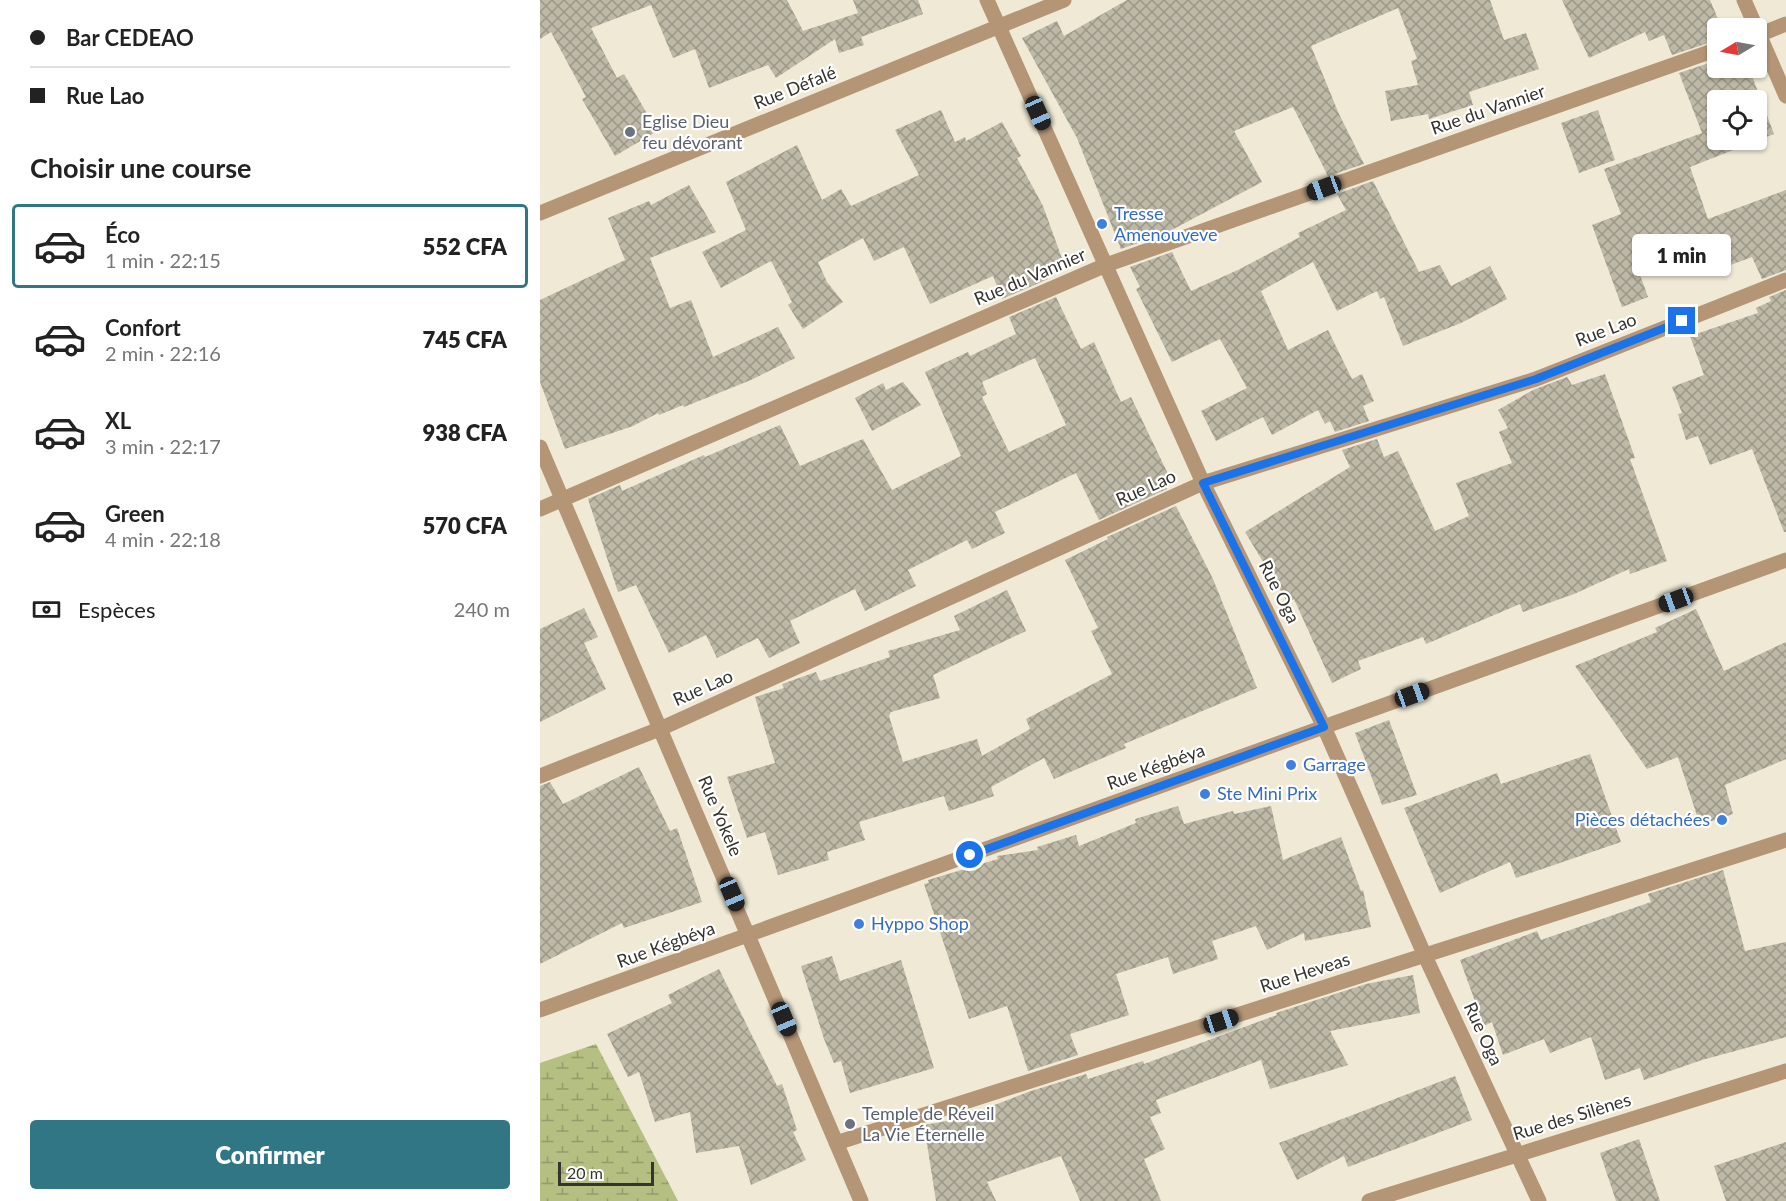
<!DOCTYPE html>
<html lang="fr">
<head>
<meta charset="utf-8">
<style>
	body { margin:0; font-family:Lato,sans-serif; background:#f2f2f2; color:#222; height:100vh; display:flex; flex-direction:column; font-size:22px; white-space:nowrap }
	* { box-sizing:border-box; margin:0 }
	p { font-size:20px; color:#767676 }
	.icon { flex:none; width:33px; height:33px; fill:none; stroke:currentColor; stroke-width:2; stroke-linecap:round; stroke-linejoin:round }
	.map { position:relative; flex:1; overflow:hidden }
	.panel { display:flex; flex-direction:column; background:#fff; width:540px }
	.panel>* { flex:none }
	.banner { display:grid; align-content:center; height:132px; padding:0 30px; background:#fff }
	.needle { width:39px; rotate:260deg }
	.buttons { position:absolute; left:1167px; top:18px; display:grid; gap:12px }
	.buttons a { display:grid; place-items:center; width:60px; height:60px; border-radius:6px; background:#fff; box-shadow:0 2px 4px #0004; font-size:30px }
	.scale { position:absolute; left:18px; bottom:15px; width:96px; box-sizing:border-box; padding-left:6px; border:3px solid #36342d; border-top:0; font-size:16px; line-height:21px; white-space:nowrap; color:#36342d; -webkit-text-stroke:4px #fff; paint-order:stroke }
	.end { position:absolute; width:27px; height:27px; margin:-14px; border:8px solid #1a73e8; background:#fff; box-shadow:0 0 0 3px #fff }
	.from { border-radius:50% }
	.bubble { position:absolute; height:42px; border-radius:6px; background:#fff; box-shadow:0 2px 4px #0004; font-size:20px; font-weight:800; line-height:42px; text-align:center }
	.car { position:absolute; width:18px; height:36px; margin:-18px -9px; border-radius:8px; box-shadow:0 0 4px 2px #0007; background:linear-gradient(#222 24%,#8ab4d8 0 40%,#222 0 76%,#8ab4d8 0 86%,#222 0) }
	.banner b { display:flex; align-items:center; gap:21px; height:57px; font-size:22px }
	.banner b+b { border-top:2px solid #e0e0e0 }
	.banner i { width:15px; height:15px; background:#222 }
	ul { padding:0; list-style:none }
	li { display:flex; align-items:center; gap:18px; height:84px; margin:0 12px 9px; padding:0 18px; border:3px solid transparent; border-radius:6px }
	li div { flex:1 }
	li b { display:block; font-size:22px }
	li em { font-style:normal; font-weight:800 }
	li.selected { border-color:#317684 }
	li>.icon { width:54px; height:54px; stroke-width:1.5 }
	h2 { padding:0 30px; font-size:27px; line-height:72px }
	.pay { display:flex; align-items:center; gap:15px; height:66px; padding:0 30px; font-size:22px }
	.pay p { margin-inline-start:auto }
	.primary-button { display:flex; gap:12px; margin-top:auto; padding:12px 30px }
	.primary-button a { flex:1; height:69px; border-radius:6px; background:#317684; color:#fff; font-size:24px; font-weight:800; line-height:69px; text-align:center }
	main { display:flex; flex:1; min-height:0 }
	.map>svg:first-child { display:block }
</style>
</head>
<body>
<main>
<section class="panel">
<div class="banner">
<b><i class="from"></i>Bar CEDEAO</b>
<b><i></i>Rue Lao</b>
</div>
<h2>Choisir une course</h2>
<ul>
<li class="selected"><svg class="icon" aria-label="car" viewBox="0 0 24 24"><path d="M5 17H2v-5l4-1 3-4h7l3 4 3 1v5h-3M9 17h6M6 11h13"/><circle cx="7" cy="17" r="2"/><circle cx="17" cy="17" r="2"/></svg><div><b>Éco</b><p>1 min · 22:15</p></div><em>552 CFA</em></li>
<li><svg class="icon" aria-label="car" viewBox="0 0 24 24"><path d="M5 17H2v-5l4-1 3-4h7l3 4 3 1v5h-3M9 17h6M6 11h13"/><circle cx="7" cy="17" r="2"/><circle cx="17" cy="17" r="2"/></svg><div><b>Confort</b><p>2 min · 22:16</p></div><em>745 CFA</em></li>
<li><svg class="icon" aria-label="car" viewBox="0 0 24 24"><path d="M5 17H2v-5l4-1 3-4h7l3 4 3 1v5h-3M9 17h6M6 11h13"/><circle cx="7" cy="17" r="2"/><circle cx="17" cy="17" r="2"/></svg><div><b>XL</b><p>3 min · 22:17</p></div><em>938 CFA</em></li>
<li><svg class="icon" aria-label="car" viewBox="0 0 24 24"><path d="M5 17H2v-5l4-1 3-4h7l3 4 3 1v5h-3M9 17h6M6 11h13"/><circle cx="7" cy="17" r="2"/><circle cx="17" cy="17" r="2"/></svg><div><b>Green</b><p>4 min · 22:18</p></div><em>570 CFA</em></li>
</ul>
<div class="pay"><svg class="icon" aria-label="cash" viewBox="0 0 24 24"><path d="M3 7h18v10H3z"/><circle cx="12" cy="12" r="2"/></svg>Espèces<p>240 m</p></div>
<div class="primary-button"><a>Confirmer</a></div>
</section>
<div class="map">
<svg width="1246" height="1201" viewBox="0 0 1246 1201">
	<defs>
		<pattern id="wetland-marsh" width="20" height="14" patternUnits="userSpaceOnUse" patternTransform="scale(1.5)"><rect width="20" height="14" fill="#b4bf81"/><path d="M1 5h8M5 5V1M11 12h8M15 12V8" fill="none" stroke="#939c6a"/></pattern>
		<pattern id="building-cross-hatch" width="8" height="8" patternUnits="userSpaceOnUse" patternTransform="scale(1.5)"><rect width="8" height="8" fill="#beb9a6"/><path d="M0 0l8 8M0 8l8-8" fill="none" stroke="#9b9788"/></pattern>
	</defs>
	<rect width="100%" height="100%" fill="#efe9d6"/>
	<!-- wetland -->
	<path fill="url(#wetland-marsh)" d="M56,1044l82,157h-138v-138z"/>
	<!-- building -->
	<path fill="url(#building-cross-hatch)" fill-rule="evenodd" d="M0,0h247l16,31 55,-18 -5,-13h65l5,14 -62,23 3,8 -25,8 -4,-14 -59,39 -8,-13 -59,23 -14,-39 -22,9 -22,-53 -60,23 26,50 7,-4 33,57 -42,25 -33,-57 4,-2 -35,-65 -11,7z
		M587,0h363l14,40 22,-7 13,36 -70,23 4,13 -44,14 -1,-5 -37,7 -6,-30 33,-6 -7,-24 6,-2 -19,-51 -87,38 28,68 25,50 -36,12 -35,-69 -59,24 28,51 -96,51 -45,16 -44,-111 -55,-100 35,-17 7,15z
		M1022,0h148l8,19v21l-46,15 -8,-20 -15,6 -4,-9 -56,26z
		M1178,60v8h31l25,66 -84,33 18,52 78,-29v80l-24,9 -10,-22 -43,16 -13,-36 -61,24 13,36 -26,10 -30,-82 29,-11 -17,-45 98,-36 -23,-60zM1178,100h38v40h-38z
		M401,110l14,32 10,-5 1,4 36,-19 19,34 -4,2 26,48 21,58 -19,8 3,7 -46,20 -9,-23 -63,28 -26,-57 -30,14 -11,-23 -45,24 9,20 16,20 -40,27 -15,-24 4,-3 -21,-41 -50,27 -19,-36 44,-22 -20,-48 71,-37 25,55 19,-11 10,17 68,-31 -24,-45z
		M1058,110l17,50 -36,13 -18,-50z
		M833,181l46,91 21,-7 11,21 39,-20 17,33 -46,24 -58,23 -19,-49 -4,2 -3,-8 -40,20 -24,-49 -52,29 27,59 40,-20 24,49 10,-5 12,27 -11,5 6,15 -34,11 -5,-11 -5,3 -7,-14 -46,25 -9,-18 -47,24 -15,-30 46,-23 -27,-49 -48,23 -36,-73 4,-2 -10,-20 42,-15 19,39 49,-22 60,-32 -2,-4 48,-23 -9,-16z
		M149,185l27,47 -66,26 20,50 21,-8 22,57 65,-30 17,31 -44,22 -67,27 -1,-2 -24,10 -1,-2 -25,13 -68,23 -25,-67v-82l85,-40 -17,-42 41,-17 2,4z
		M1246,290v242h-2l-32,-83 -42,16 -12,-29 -12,4 -8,-26 4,-1 -10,-26 32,-12 -14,-39 68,-23 -2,-5 15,-7 -2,-4z
		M516,297l25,52 13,-7 27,60 10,-5 37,77 -6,3 5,12 -68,31 -23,-47 -81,39 10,21 -33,16 -5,-9 -59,30 8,16 -51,25 -10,-22 -65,32 10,22 -31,15 -11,-20 -41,20 -11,-23 -37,18 -33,-68 -18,7 -30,-93 32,-14 2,6 82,-36 1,2 75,-32 20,41 63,-27 29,51 69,-34 -36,-84 43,-20 2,4 46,-22 -7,-17zM495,358l31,67 -57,27 -27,-55 5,-3 -5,-12z
		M1065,374l30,84 -5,1 37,102 -37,13 -1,-5 -55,25 -51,18 -3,-8 -94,40 -3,-7 -65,24 3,8 -29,14 -38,-84 -6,4 -43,-71 105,-65 -8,-17 35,-11 7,18 14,-6 37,80 34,-15 -13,-33 56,-20 -13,-31 9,-4 -10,-18 35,-20 34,-13 5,8z
		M363,382l18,23 -49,26 -17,-33 28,-15 3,7z
		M636,506l37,73 44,109 -133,56 2,4 -72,31 -10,-21 -53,29 3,9 -45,15 -5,-15 -85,26 6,18 -38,12 2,8 -51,15 -13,-43 -18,6 -20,-61 48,-14 -20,-66 29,-9 -2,-4 34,-12 4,9 70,-24 -2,-6 72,-21 -6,-14 53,-26 19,41 -93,44 7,23 -49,14 -2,4 14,46 74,-23 5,17 48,-27 -4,-10 86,-45 -21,-43 7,-3 -33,-68 43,-21 -1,-2z
		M44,608l14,29 -14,6 22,46 -66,33v-93z
		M1156,609l28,62 62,-29v117l-61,26 8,29 -33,11 -22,-68 -31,12 -72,-103 82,-34 -2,-4z
		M849,720l28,75 -35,10 -27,-72z
		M1050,754l31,88 -105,36 -6,-16 -70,31 -36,-85 93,-35 4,11z
		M99,767l31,64 7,-3 25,74 -78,26 -2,-5 -82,41v-178l10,-4 13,22z
		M638,806l6,18 49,-13 1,3 37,-8 12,54 58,-23 20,54 2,-1 8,37 -66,14 -1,-8 -37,17 -11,-24 -44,15 6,18 -45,15 -5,-17 -52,17 13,41 -59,19 8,21 -50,16 -21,-65 -38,13 -45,-135 5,-1 -1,-3 70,-21 -1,-3 41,-6 -1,-3 39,-12 3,11 57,-23 -1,-4z
		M1183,870l22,81 41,-9v95l-84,23 -58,20 -4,-12 -35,12 -14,-43 -41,16 -6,-14 -41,16 -11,-33 -8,4 -24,-66 77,-29 4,9 110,-38 -3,-8z
		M292,956l8,25 61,-21 33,108 -84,25 -9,-32 -7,2 -10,-24 -23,-73z
		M179,969l58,117 5,-2 15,46 -4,2 13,28 -55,25 -12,-39 -43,7 -6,-41 -35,10 -16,-50 -11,5 -21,-43 65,-31 -4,-8z
		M873,975l7,38 -90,18 18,34 -78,24 -9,-29 -105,40 5,13 -11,4 15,32 -21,10 17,42h-81l-19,-45 -74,26 9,19h-60l-12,-76 56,-10 -1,-4 49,-19 58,-18 2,5 55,-18 1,3 133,-49 -1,-2 90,-29z
		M915,1076l17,44 -124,47 -4,-11 -47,24 -18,-37z
		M1099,1139l21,62h-44l-16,-48z
		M1246,1142v59h-60l-12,-35z"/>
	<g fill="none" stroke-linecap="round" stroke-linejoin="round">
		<!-- minor -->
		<path stroke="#b49576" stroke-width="15" d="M447,0l216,483 121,244 101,229 114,245
			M1204,0l42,96
			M1216,36l30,-12
			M0,213l524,-213
			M0,447l321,754
			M0,509l566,-244 612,-216
			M0,776l122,-48 541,-245 333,-104 250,-99
			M0,1010l1246,-450
			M296,1143l950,-303
			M829,1201l417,-130"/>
	</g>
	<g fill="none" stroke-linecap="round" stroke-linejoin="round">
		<!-- route -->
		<path stroke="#1a73e8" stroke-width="8" d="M430,855l354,-128 -121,-244 333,-104 146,-58"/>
	</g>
	<!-- markers -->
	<g fill="#6b7280" stroke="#fff" stroke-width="2">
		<circle cx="90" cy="132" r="6"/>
		<circle cx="310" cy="1124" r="6"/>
	</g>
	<g fill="#3f7fe0" stroke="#fff" stroke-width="2">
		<circle cx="562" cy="224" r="6"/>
		<circle cx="751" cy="765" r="6"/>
		<circle cx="665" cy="794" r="6"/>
		<circle cx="1182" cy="820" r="6"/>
		<circle cx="319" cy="924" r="6"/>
	</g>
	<g text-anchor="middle" stroke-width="4.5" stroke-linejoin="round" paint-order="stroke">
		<!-- street labels -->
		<g font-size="18" fill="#36342d" stroke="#fff">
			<text transform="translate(255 88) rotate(-22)" y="6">Rue Défalé</text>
			<text transform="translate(948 110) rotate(-19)" y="6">Rue du Vannier</text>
			<text transform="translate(490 277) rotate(-23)" y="6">Rue du Vannier</text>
			<text transform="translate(1066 330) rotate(-21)" y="6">Rue Lao</text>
			<text transform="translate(606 488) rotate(-24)" y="6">Rue Lao</text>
			<text transform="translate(739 592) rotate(63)" y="6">Rue Oga</text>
			<text transform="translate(163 688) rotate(-24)" y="6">Rue Lao</text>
			<text transform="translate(616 767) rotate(-20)" y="6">Rue Kégbéya</text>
			<text transform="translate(180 816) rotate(67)" y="6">Rue Yokele</text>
			<text transform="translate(126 945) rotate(-20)" y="6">Rue Kégbéya</text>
			<text transform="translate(765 973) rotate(-18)" y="6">Rue Heveas</text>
			<text transform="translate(943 1034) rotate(65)" y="6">Rue Oga</text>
			<text transform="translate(1032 1117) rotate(-17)" y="6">Rue des Silènes</text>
		</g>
		<!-- worship labels -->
		<g font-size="18" fill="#5b616d" stroke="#fff" text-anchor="start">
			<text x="102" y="128">Eglise Dieu<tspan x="102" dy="21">feu dévorant</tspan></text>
			<text x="322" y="1120">Temple de Réveil<tspan x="322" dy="21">La Vie Éternelle</tspan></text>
		</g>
		<!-- shop labels -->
		<g font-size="18" fill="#366cbe" stroke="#fff" text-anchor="start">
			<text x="574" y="220">Tresse<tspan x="574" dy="21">Amenouveve</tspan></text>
			<text x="763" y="771">Garrage</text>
			<text x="677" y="800">Ste Mini Prix</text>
			<text x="1170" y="826" text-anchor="end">Pièces détachées</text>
			<text x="331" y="930">Hyppo Shop</text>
		</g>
	</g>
</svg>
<div class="buttons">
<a><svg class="needle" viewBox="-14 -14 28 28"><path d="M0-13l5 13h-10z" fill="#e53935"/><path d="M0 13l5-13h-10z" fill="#767676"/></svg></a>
<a><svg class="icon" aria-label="locate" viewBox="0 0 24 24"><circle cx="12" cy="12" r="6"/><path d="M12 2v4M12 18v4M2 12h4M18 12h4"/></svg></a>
</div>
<div class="scale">20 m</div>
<i class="end from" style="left:430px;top:855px"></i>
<i class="end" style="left:1142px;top:321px"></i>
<div class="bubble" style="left:1092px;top:234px;width:99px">1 min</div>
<i class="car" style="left:498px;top:113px;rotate:156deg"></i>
<i class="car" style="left:784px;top:188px;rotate:250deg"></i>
<i class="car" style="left:1136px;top:600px;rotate:250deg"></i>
<i class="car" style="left:872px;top:695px;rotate:70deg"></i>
<i class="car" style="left:192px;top:894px;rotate:157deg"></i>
<i class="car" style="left:244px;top:1019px;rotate:157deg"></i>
<i class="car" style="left:681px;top:1021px;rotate:72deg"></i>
</div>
</main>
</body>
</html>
